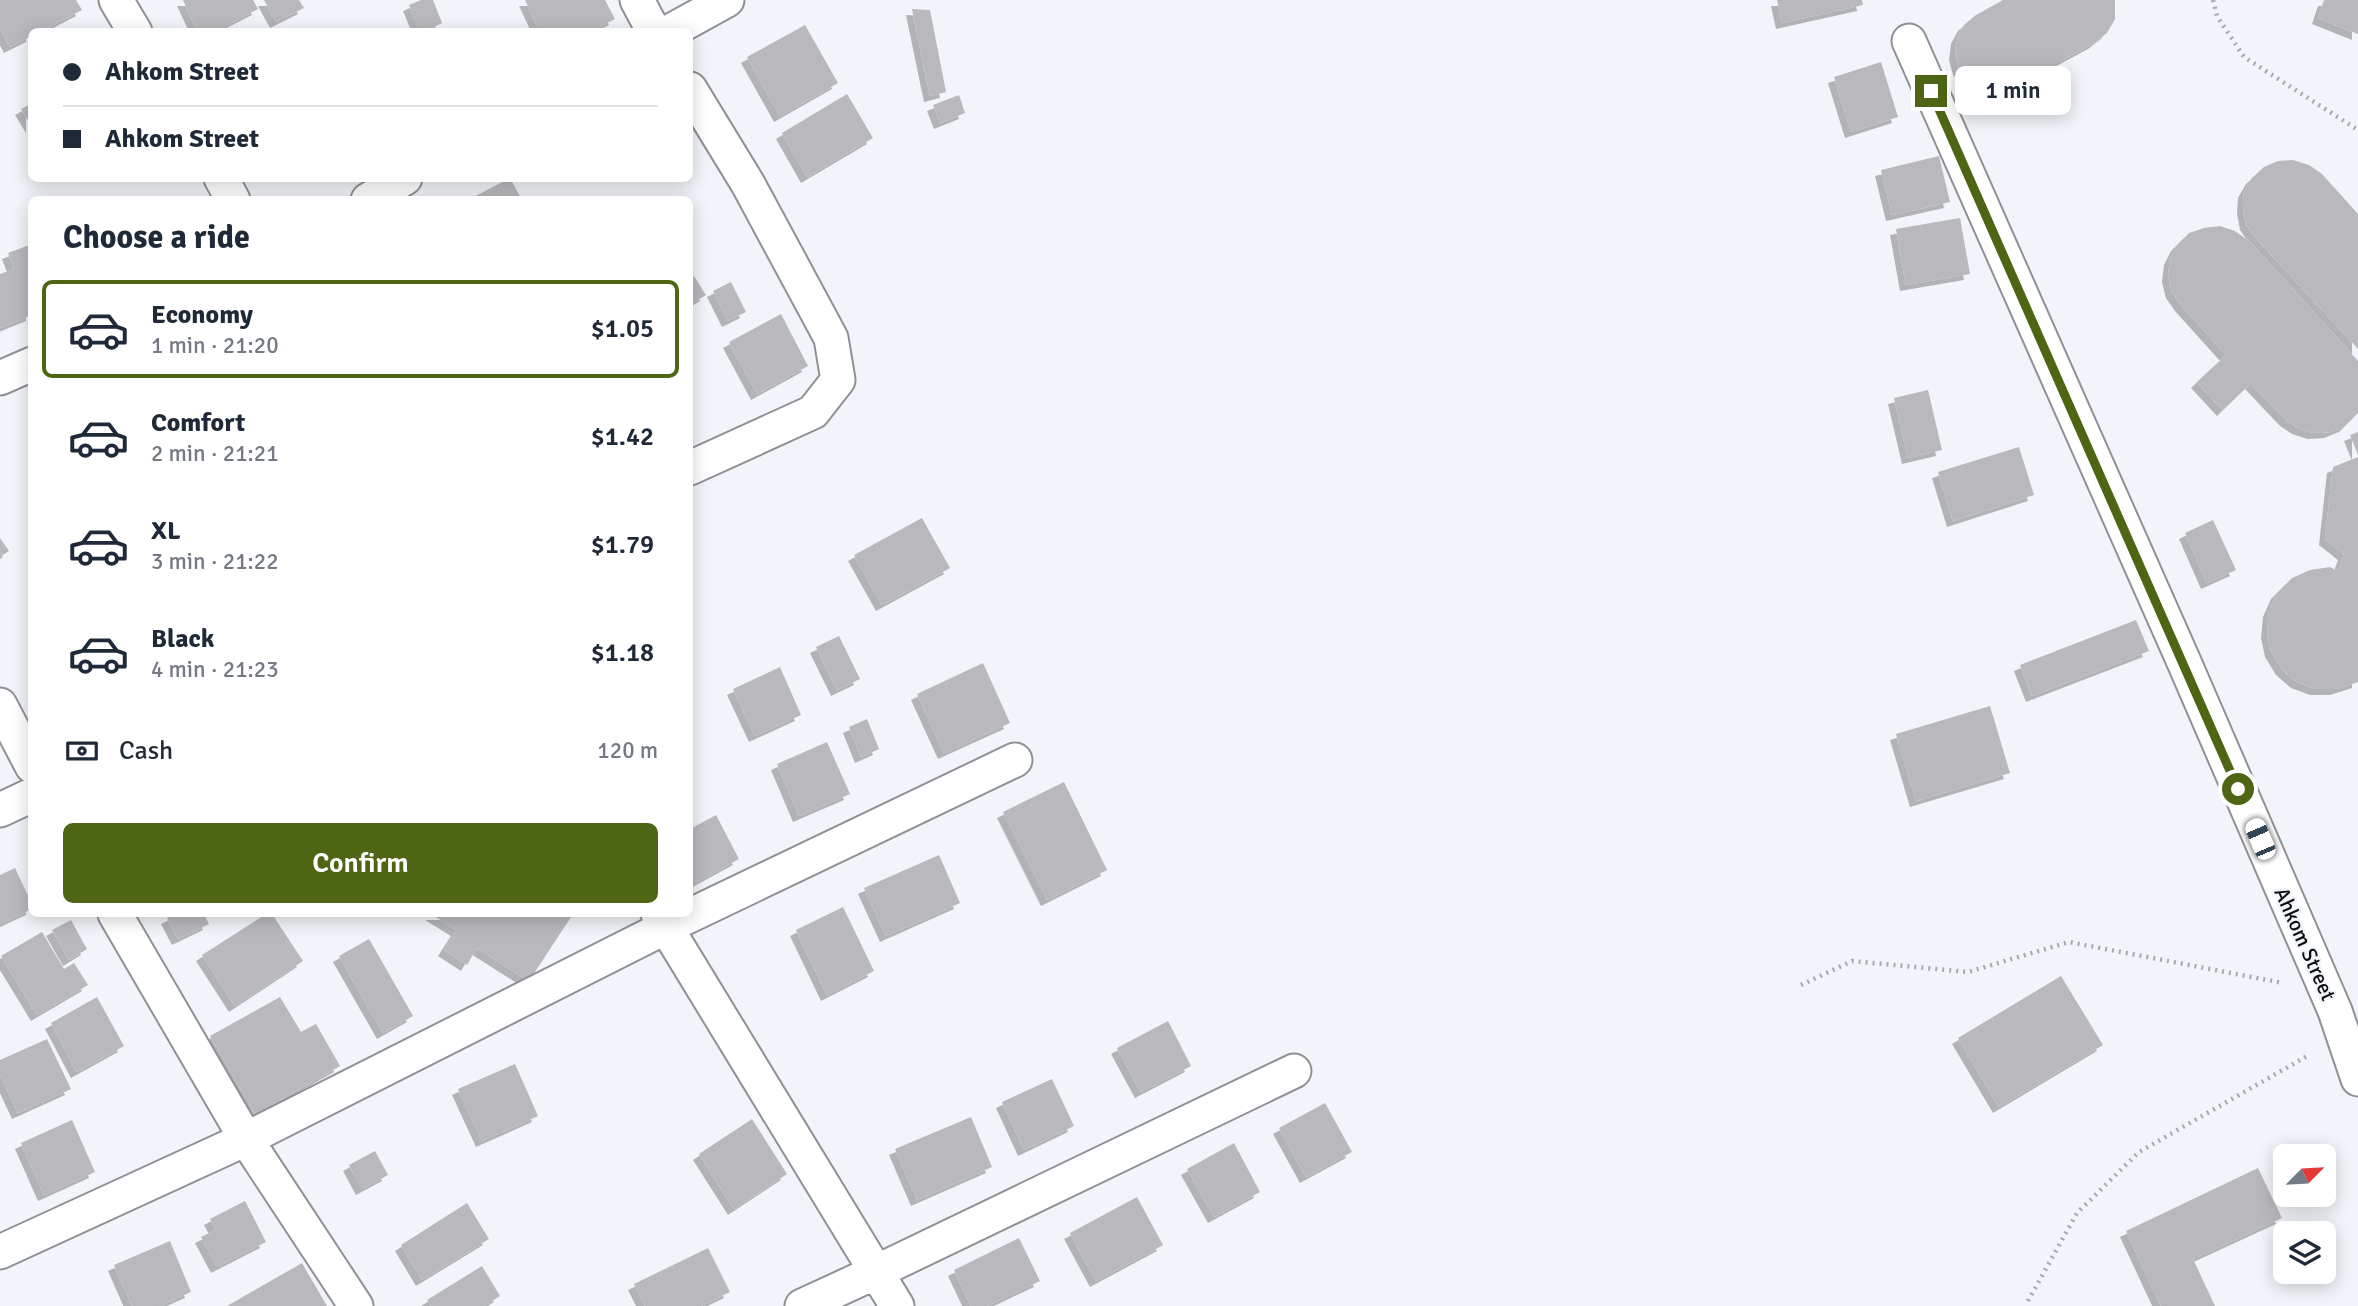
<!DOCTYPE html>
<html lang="en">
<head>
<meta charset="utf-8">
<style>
	body { margin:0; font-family:Signika,sans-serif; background:#f6f6f7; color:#1f2937; height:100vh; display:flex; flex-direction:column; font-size:26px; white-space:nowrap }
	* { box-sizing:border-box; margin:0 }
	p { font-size:23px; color:#747a83 }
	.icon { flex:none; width:38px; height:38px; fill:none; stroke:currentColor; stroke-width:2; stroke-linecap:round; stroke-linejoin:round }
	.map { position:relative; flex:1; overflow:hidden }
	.sheet { position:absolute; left:28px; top:196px; width:665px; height:721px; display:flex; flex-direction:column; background:#fff; border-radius:10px; box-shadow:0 4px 18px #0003 }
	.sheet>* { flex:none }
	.banner { position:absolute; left:28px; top:28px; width:665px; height:154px; border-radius:10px; box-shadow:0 4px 18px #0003; display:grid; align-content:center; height:154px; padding:0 35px; background:#fff }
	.needle { width:46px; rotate:66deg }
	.tools { position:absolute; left:2273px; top:1144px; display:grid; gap:14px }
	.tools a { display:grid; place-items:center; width:63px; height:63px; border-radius:10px; background:#fff; box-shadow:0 4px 18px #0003; font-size:35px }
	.end { position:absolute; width:32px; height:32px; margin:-16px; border:9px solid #4e6514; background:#fff; box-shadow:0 0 0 4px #fff }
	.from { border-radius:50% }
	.bubble { position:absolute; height:49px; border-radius:10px; background:#fff; box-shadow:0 4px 18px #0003; font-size:23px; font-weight:600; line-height:49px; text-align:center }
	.car { position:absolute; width:21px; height:42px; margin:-21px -10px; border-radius:9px; box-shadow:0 0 5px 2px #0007; background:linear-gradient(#fff 24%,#345 0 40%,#fff 0 76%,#345 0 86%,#fff 0) }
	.banner b { display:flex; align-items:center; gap:24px; height:66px; font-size:26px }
	.banner b+b { border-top:2px solid #e0e1e3 }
	.banner i { width:18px; height:18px; background:#1f2937 }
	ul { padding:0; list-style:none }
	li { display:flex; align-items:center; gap:21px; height:98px; margin:0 14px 10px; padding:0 21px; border:4px solid transparent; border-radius:10px }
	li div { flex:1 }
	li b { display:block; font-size:26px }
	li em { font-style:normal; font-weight:600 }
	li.on { border-color:#4e6514 }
	li>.icon { width:63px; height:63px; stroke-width:1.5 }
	h2 { padding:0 35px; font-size:32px; line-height:84px }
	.pay { display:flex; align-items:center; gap:18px; height:77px; padding:0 35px; font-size:26px }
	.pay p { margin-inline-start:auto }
	.cta { display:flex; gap:14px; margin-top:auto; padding:14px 35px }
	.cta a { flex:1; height:80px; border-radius:10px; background:#4e6514; color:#fff; font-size:28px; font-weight:600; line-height:80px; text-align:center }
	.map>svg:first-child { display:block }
</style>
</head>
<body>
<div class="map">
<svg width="2358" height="1306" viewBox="0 0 2358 1306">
	<defs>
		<filter id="shadow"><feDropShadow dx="-6" dy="6" stdDeviation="0" flood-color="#0004"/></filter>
	</defs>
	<rect width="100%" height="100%" fill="#f1f4f8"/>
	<!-- building -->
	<path fill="#b9b8bc" filter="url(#shadow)" d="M0,0h76l6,10 -42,22h-8v4l-22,11 -10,-19z
		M183,0h70l5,9 -45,23h-15z
		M264,0h35l5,8 -28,14z
		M421,0h12l9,23 -18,9h-4l-11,-27z
		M525,0h80l10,19 -26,13h-49z
		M1777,0h85l1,5 -81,18z
		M2003,0h112v19l-8,14 -13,10 -80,43 -15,5 -15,-2 -14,-8 -11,-12 -4,-15 2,-16 7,-13 12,-10z
		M2324,0h34v34l-40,-16z
		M912,9l18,1 16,82 -16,4z
		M805,25l33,58 -58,33 -33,-59z
		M1881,62l17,55 -47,15 -17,-55z
		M847,94l26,44 -66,39 -25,-44z
		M959,95l6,18 -25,10 -7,-18z
		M32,103v24l-11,-18z
		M1939,156l11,46 -58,13 -11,-45z
		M2293,160l16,5 13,9 36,40v135l-103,-112 -9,-13 -3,-16 1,-16 8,-14 12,-11 14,-6z
		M510,178l12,22h-54z
		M1960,218l10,56 -64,11 -10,-56z
		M2220,226l15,5 14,10 109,120v52l-13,13 -15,6 -16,1 -16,-5 -13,-9 -34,-36 -28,27 -26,-28 29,-27 -45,-50 -9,-13 -4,-16 2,-17 7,-14 12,-12 15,-5z
		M32,244v71l-32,13v-54l14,-5 -6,-16z
		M694,276l12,19 -16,10v-26z
		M731,282l15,30 -18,9 -15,-30z
		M781,314l27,52 -51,28 -28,-52z
		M1928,390l14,60 -34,8 -14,-60z
		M2358,432v23l-8,-20z
		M2019,447l15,48 -81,26 -15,-49z
		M2358,457v225l-22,7h-20l-19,-7 -15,-13 -11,-18 -4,-19 2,-21 8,-18 15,-15 18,-8 20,-3 8,4 6,-17 -19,-15 8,-72z
		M922,518l28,50 -68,37 -28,-50z
		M2213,520l23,50 -29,13 -22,-50z
		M0,538l9,13 -9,6z
		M2136,620l13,31 -117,45 -12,-31z
		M839,636l21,43 -23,11 -21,-43z
		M983,663l27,60 -66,30 -27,-59z
		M780,667l21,48 -46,21 -22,-47z
		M1990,706l20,67 -94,28 -20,-67z
		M867,719l12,30 -18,8 -12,-30z
		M827,742l23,52 -51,22 -22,-52z
		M1064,782l43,88 -60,30 -44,-88z
		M716,815l23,44 -44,24 -5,-11v-43z
		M939,855l21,48 -74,33 -22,-48z
		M15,868l17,36v5l-32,15v-49z
		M843,907l31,64 -47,24 -31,-65z
		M175,914h29l5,10 -31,15 -11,-21z
		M266,914h6l31,47 -68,45 -33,-51z
		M431,914h142l-44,67 -52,-33 -10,17 -23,-15 13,-20z
		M71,920l16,29 -18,11 -17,-30z
		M42,932l22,37 10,-6 14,22 -51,30 -36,-59z
		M369,939l44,77 -30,17 -44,-77z
		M2061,976l42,69 -104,62 -41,-69z
		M97,997l27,49 -47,26 -26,-49z
		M280,997l21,35 15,-8 24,42 -85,48 -45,-78z
		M1168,1021l23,45 -50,26 -24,-44z
		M47,1039l24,50 -53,24 -18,-39v-14z
		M515,1064l23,52 -56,25 -24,-52z
		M1052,1079l22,47 -50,24 -22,-48z
		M1325,1103l27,49 -46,25 -27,-49z
		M971,1117l21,50 -75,33 -22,-51z
		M752,1119l35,55 -53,35 -35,-55z
		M72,1120l23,52 -51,23 -23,-52z
		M1234,1143l26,49 -46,25 -27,-48z
		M375,1151l13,24 -26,14 -13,-24z
		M2258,1168l24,50 -89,41 22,47h-54l-35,-75z
		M1137,1197l26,48 -67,36 -26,-48z
		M245,1201l21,41 -49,25 -16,-30 15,-7 -6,-11z
		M467,1203l22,36 -67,41 -21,-35z
		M1019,1238l21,43 -53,25h-16l-17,-36z
		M170,1241l21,51 -32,14h-27l-18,-41z
		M708,1248l22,44 -29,14h-56l-11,-22z
		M302,1263l25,43h-100z
		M482,1266l18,30 -16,10h-53l-4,-6z"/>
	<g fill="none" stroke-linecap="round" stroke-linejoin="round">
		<!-- minor casing -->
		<g stroke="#8f9195" stroke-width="37">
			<path id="minor" d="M116,0l19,32
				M637,0l17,32
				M669,32l58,-32
				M1909,41l275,621 151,349 23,68
				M690,89l58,95 83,154 7,42 -25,32 -123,56
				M221,178l12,22
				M368,200l37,-22
				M0,378l32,-14
				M0,705l32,61
				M0,810l32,-15
				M115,914l131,225 110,167
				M658,914l239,392
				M0,1252l246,-113 420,-212 349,-167
				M802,1306l74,-34 418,-201"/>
		</g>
		<!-- path -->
		<path stroke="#a6a9ac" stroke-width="4.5" stroke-dasharray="2 5" stroke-linecap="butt" d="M2213,0l4,16 27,41 114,73
			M1801,985l51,-24 116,11 101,-30 214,41
			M2028,1301l49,-88 62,-61 170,-97"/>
		<!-- minor -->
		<use href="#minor" stroke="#fff" stroke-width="33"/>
	</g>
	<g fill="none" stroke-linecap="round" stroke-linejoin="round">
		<!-- route -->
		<path stroke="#4e6514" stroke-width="9" d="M1931,91l307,698"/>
	</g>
	<g text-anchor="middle" stroke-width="5" stroke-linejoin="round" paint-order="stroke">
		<!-- street labels -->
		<g font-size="21" fill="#0b0c0d" stroke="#f1f4f8">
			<text transform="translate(2305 944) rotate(66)" y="7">Ahkom Street</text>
		</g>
	</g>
</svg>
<div class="tools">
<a><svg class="needle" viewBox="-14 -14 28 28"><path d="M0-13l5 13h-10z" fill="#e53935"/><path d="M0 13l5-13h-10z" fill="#747a83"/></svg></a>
<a><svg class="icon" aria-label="layers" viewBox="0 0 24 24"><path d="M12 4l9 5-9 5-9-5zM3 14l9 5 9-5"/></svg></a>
</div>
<i class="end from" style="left:2238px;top:789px"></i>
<i class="end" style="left:1931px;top:91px"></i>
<div class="bubble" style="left:1955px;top:66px;width:116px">1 min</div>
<i class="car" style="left:2260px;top:839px;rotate:337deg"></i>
<div class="banner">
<b><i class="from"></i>Ahkom Street</b>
<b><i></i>Ahkom Street</b>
</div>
<section class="sheet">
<h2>Choose a ride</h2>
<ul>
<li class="on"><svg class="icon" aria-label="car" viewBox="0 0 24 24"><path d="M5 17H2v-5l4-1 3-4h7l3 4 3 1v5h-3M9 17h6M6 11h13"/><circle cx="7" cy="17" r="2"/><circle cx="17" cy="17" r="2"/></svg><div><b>Economy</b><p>1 min · 21:20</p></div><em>$1.05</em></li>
<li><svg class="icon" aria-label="car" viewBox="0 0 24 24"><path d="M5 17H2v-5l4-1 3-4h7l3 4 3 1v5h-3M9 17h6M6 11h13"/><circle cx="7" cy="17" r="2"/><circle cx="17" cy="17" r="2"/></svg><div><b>Comfort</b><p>2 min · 21:21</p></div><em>$1.42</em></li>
<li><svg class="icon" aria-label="car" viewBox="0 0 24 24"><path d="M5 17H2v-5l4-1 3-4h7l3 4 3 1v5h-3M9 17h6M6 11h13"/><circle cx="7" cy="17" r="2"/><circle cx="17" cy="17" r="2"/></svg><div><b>XL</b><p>3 min · 21:22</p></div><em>$1.79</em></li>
<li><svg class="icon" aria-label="car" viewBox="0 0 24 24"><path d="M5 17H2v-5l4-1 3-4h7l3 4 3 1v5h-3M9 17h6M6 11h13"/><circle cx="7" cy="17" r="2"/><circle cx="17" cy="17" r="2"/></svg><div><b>Black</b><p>4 min · 21:23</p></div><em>$1.18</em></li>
</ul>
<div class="pay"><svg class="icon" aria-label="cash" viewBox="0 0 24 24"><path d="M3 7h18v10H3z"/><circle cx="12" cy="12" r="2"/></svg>Cash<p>120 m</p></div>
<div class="cta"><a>Confirm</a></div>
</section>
</div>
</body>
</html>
